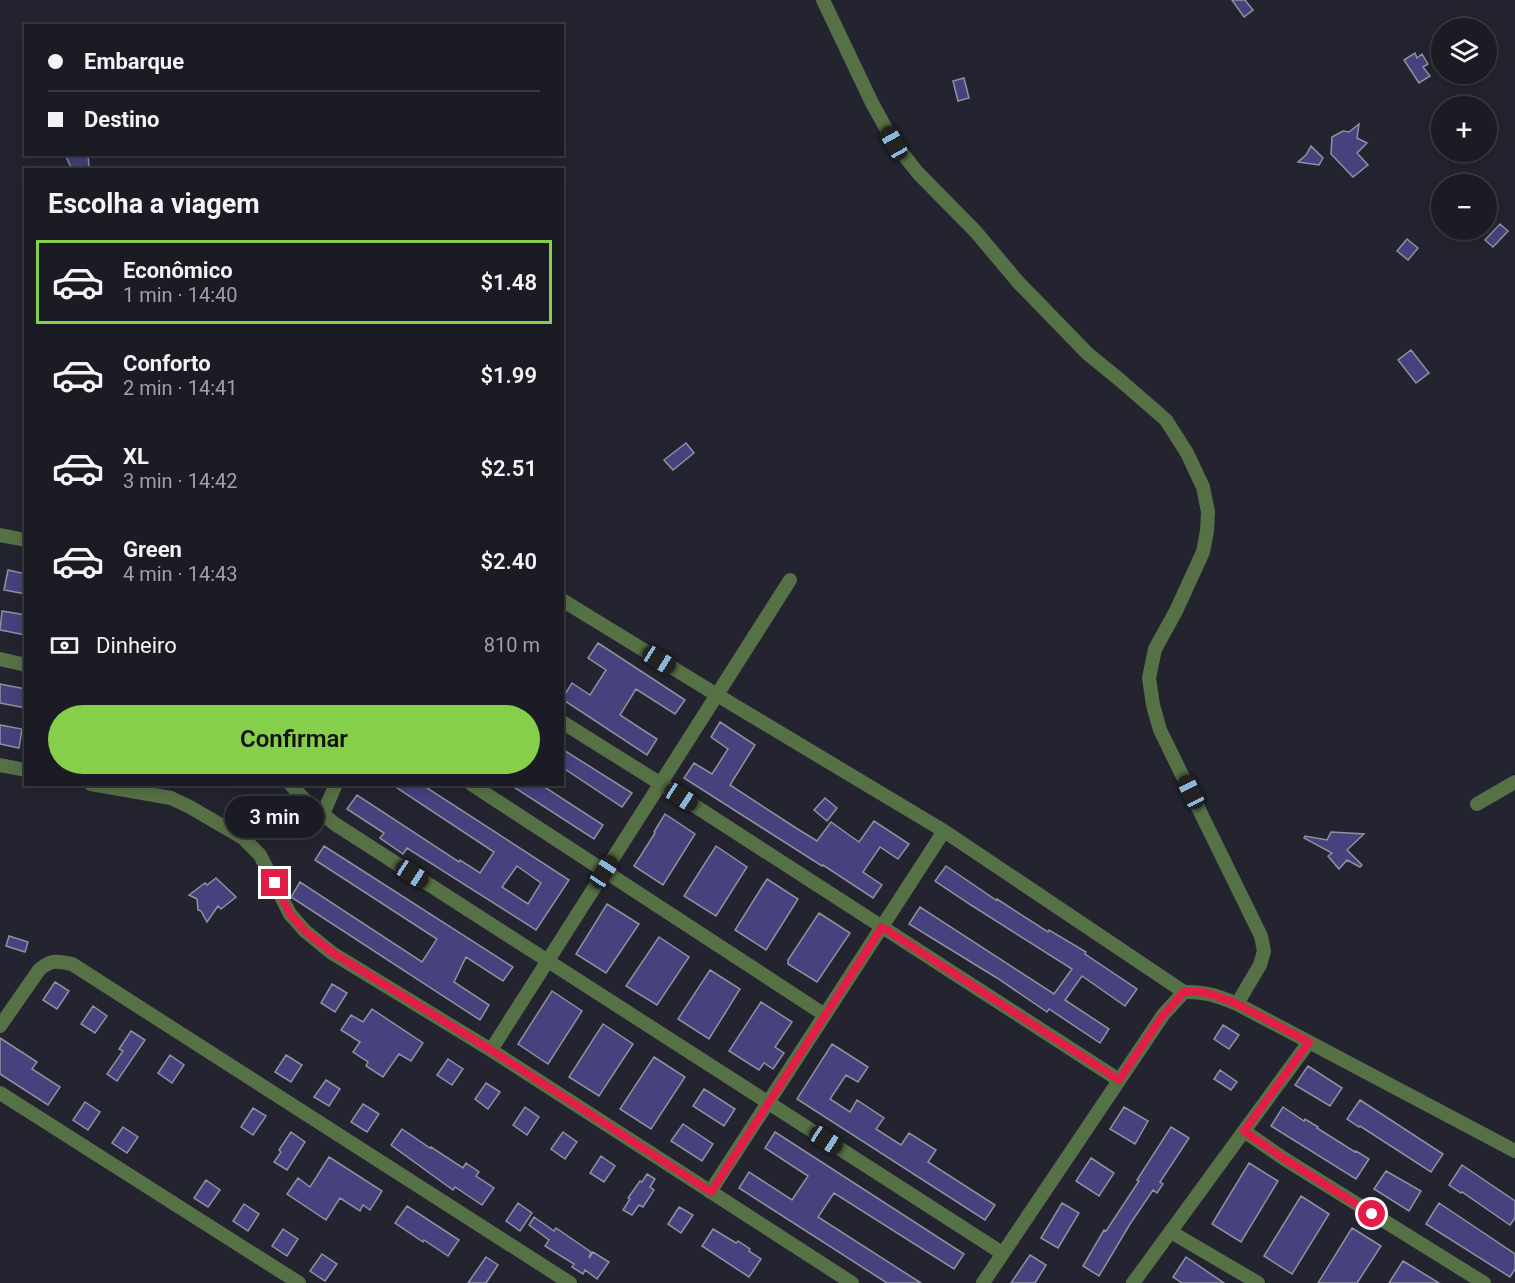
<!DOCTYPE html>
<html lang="pt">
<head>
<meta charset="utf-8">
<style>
	body { margin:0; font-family:Roboto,sans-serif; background:#24242c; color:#f1f3f6; height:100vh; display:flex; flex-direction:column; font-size:22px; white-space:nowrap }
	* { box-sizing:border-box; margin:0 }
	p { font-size:20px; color:#a0a1a6 }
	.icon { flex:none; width:33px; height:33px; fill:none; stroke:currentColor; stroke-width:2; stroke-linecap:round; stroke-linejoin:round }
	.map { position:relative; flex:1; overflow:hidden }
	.sheet { position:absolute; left:24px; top:168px; width:540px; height:618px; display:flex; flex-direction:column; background:#1b1b24; border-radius:0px; box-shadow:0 3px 15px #0003,0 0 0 2px #393941 }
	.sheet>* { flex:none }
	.hud { position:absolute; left:24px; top:24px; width:540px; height:132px; border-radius:0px; box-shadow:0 3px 15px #0003,0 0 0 2px #393941; display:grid; align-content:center; height:132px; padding:0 24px; background:#1b1b24 }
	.fabs { position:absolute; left:1431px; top:18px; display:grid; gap:12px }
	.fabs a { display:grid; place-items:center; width:66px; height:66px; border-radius:50%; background:#1b1b24; box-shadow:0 3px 15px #0003,0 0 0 2px #393941; font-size:30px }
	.end { position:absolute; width:27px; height:27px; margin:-14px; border:8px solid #e11d48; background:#fff; box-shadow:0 0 0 3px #fff }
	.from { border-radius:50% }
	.bubble { position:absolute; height:42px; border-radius:21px; background:#1b1b24; box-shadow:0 3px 15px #0003,0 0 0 2px #393941; font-size:20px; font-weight:600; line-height:42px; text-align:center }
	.car { position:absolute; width:18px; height:36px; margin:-18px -9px; border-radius:8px; box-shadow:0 0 4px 2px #0007; background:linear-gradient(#222 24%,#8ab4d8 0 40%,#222 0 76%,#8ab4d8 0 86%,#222 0) }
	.hud b { display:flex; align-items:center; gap:21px; height:57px; font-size:22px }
	.hud b+b { border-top:2px solid #393941 }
	.hud i { width:15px; height:15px; background:#f1f3f6 }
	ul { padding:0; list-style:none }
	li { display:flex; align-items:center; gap:18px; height:84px; margin:0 12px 9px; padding:0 12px; border:3px solid transparent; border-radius:0px }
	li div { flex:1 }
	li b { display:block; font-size:22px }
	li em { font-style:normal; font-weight:600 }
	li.on { border-color:#86cf4b }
	li>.icon { width:54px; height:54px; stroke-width:1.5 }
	h2 { padding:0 24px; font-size:27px; line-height:72px }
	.pay { display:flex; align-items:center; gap:15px; height:66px; padding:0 24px; font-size:22px }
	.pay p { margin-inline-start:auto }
	.button { display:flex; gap:12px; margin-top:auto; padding:12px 24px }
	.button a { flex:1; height:69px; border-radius:36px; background:#86cf4b; color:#111; font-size:24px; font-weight:600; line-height:69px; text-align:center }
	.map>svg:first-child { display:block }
</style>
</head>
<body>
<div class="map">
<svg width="1515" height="1283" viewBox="0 0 1515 1283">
	<rect width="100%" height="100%" fill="#242430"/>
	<!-- building -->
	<path fill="#46427e" stroke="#9091a0" stroke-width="1.5" fill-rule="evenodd" d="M1232,0h13l8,10 -9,7z
		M1415,53l2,5 5,-4 6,10 -5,3 7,9 -11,7 -15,-23z
		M964,78l5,20 -11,3 -5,-20z
		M1359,124l-2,14 10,5 -10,10 11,12 -15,12 -22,-23 1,-17 11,-6 6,1z
		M1311,146l12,12 -4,7 -21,-3 8,-7z
		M65,154h23l1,13 -8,3h-9z
		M1500,224l8,7 -15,16 -8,-7z
		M1407,239l11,9 -10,12 -11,-9z
		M1411,350l18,23 -13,10 -18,-23z
		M686,443l8,10 -21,17 -9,-10z
		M8,570l18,4v20l-22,-4z
		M2,611l24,4v20l-26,-5z
		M598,643l87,57 -10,14 -39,-25 -16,26 37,24 -10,16 -85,-56 10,-16 18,12 16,-25 -18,-12z
		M0,684l26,5v19l-26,-5z
		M720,722l35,23 -25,40 66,43 21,13 14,-19 28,20 15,-21 35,23 -11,15 -18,-12 -17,25 19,13 -9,13 -50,-33 -1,1 -138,-88 10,-15 18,11 16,-25 -17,-12z
		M0,725l22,4 -3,19 -19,-4z
		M562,749l70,44 -10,14 -60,-40z
		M391,784h30l148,96 -33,50 -129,-82 -4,6 -23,-16 4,-5 -37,-24 10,-14 102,67 1,-2 20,13 14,-21zM517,866l24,17 -13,21 -26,-17z
		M509,784h31l63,41 -9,14z
		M825,798l12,10 -10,13 -13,-11z
		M665,814l30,20 -32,51 -29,-19 21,-33 -1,-1z
		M1331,832l33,2 -17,16 15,15 -2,2 -13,-7 -8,9 -11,-13 4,-3 -28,-15 1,-2 22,4z
		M324,846l189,121 -10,14 -37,-24 -12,25 35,23 -9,15 -189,-123 9,-15 122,80 15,-23 -122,-79z
		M716,846l31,21 -31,49 -32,-20z
		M946,866l50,34 1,-1 51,33 1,-2 37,22 -1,2 52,35 -12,17 -43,-30 -17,24 44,29 -9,14 -51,-34 -2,3 -50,-34 -88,-54 11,-17 134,87 18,-25 -101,-64 -36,-24z
		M216,878l20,19 -15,12 -3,-3 -11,16 -6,-11 -3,-1 -1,-11 -8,-4 16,-12 2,2z
		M767,879l31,20 -32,51 -31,-20z
		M607,904l32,20 -33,49 -30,-19z
		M819,913l31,20 -33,49 -29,-18v-4z
		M9,936l19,6 -3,10 -19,-6z
		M659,937l30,20 -32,48 -31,-19z
		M710,970l30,19 -31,50 -31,-20z
		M55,982l14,9 -12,18 -14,-9z
		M332,984l15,9 -12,19 -14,-9z
		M552,991l30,20 -34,53 -30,-20z
		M761,1002l31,20 -17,25 9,6 -11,16 -9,-6 -5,7 -30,-19z
		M93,1006l14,10 -12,17 -14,-9z
		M372,1009l51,34 -12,18 -12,-7 -16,23 -17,-11 2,-4 -15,-10 7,-10 -19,-12 10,-15 12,7z
		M603,1024l30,20 -34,52 -30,-19z
		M1223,1025l16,10 -10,14 -15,-10z
		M131,1031l14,9 -28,41 -10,-7 16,-23 -4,-2z
		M0,1038l37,24 -5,7 28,18 -12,18 -48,-31z
		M832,1044l36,23 -10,15 -12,-7 -16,24 20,13 7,-12 27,18 -8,11 25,16 8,-12 27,17 -8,12 67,43 -10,15 -188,-121z
		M170,1055l14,10 -12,18 -14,-10z
		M286,1055l16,10 -11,17 -16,-10z
		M654,1057l31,20 -34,52 -31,-20z
		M448,1059l15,10 -11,16 -15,-10z
		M1308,1066l34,22 -12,18 -35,-21z
		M1220,1070l17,12 -6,8 -17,-11z
		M326,1080l14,9 -11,17 -15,-9z
		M486,1083l14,9 -12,17 -13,-10z
		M704,1089l31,20 -11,17 -31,-20z
		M1360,1100l83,54 -12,18 -71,-46 -1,1 -12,-8z
		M85,1102l15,10 -12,18 -15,-10z
		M363,1104l16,10 -12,18 -16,-10z
		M525,1107l14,10 -12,18 -14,-10z
		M1124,1107l24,14 -13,23 -25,-15z
		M1283,1107l21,14 1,-2 13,8 -1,1 38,24 1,-1 13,8 -13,20 -85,-53z
		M253,1108l13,8 -13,19 -12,-8z
		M683,1124l30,20 -11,17 -31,-20z
		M123,1127l15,10 -11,16 -15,-10z
		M1171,1127l18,11 -29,44 3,2 -6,9 -4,-3 -23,34 -31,52 -16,-10 21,-36 2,1 33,-50 -2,-1z
		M402,1129l28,19 1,-1 32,21 3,-5 13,9 -3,4 18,12 -12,17 -27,-18 -2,3 -62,-45z
		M291,1132l14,10 -18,28 -13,-8 7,-10 -2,-2z
		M563,1132l14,10 -12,17 -14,-10z
		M775,1132l189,122 -10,15 -120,-76 -16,24 103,66h-34l-148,-95 10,-16 43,28 16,-24 -43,-28z
		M601,1156l14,10 -11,16 -14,-9z
		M329,1157l53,34 -12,19 -7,-5 -3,6 -20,-13 -14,22 -39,-26 11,-16 12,9z
		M1091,1158l23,15 -15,23 -23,-15z
		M1249,1163l29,18 -37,61 -29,-18z
		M1462,1165l53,36v17l-5,7 -48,-33 -1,1 -12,-8z
		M1386,1171l35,20 -12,20 -35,-22z
		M647,1174l8,5 -5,8 4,3 -11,17 -4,-2 -7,10 -9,-5 7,-11 -2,-1 12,-17 2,1z
		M206,1180l14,10 -12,17 -14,-9z
		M1301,1196l28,18 -37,60 -28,-18z
		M518,1203l14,10 -12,18 -14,-10z
		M1062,1203l17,10 -21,35 -17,-10z
		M1439,1203l76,51v15l-5,8 -84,-53z
		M244,1204l15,10 -11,17 -15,-10z
		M407,1206l52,34 -11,16 -24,-16 -1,2 -28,-19z
		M679,1207l14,8 -12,18 -13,-9z
		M534,1217l20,14 2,-3 35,24 -2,6 4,-6 16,10 -12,17 -12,-9 -2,4 -11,-7 2,-3 -29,-18 4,-6 -20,-15z
		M1352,1228l29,18 -24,37h-39z
		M283,1229l15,10 -11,17 -15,-10z
		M713,1229l23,14 2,-2 12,8 -1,2 12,8 -12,18 -47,-31z
		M322,1254l15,10 -12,17 -15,-10z
		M1030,1255l16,10 -11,18h-24z
		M486,1257l12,8 -12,18h-18z
		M1186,1257l38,26h-42l-9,-6z
		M1403,1261l36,22h-50z"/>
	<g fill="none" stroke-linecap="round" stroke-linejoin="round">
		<!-- minor -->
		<path stroke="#577146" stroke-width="14" d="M823,0l49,103 22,40 24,30 58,59 42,50 70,72 32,26 46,40 21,33 16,34 5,25 -1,19 -4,21 -27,59 -21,38 -6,29 4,27 7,25 101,206 3,15 -4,14 -23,39
			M0,535l26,5
			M562,600l155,95 227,136 240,161c21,-1 34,4 53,12l278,147
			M0,659l26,6
			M562,722l99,62 458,296
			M0,765l26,5
			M91,784l80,14 19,9 53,31 17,17 30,59 15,17 27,22 159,97 361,233
			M290,784l14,15 31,25 667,429
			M471,784l354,231
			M1477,804l38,-22
			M323,814l13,-30
			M0,1026l39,-56c12,-11 18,-9 33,-6l498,319
			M491,1050l299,-470
			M0,1093l299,190
			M1244,1131l39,27 201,125
			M710,1192l234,-361
			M1171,1232l87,51
			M983,1283l180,-268 21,-23
			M1133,1283l176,-241"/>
	</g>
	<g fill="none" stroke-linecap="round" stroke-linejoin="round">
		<!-- route -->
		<path stroke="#e11d48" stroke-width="8" d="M275,883l15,31 15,17 28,22 158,97 220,142 171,-265 237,153 44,-65 21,-23 14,-1 16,4 23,9 72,38 -65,89 39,27 89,56"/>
	</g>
</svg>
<div class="fabs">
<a><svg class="icon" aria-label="layers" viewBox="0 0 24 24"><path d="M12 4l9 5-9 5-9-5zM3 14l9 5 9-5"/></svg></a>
<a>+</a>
<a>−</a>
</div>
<i class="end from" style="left:1372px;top:1214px"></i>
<i class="end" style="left:275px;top:883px"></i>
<div class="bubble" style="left:225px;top:796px;width:99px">3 min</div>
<i class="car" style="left:894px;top:143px;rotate:331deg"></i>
<i class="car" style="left:659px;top:660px;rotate:122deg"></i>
<i class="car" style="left:1191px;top:792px;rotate:334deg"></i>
<i class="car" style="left:681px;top:797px;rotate:123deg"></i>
<i class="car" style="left:604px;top:872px;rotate:33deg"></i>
<i class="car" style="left:412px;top:874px;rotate:123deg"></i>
<i class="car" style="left:826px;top:1140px;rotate:123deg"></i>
<div class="hud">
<b><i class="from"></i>Embarque</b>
<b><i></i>Destino</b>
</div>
<section class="sheet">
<h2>Escolha a viagem</h2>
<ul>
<li class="on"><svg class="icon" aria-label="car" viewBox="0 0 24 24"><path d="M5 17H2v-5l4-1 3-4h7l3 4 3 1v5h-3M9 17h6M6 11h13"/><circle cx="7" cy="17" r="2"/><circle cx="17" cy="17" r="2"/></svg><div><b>Econômico</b><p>1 min · 14:40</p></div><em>$1.48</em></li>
<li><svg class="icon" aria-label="car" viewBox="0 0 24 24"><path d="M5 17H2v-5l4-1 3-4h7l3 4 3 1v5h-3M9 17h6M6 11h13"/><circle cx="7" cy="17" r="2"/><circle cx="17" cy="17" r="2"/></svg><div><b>Conforto</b><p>2 min · 14:41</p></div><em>$1.99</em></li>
<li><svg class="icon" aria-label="car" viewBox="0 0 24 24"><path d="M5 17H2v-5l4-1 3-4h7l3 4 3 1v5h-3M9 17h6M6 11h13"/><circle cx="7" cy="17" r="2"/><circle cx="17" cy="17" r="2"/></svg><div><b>XL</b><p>3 min · 14:42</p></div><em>$2.51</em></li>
<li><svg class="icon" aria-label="car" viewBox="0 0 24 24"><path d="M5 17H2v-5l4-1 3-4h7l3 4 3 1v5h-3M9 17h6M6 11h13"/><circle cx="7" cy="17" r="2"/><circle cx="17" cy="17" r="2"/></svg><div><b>Green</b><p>4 min · 14:43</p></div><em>$2.40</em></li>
</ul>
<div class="pay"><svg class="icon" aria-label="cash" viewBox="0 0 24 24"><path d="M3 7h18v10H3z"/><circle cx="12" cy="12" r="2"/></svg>Dinheiro<p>810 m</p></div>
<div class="button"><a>Confirmar</a></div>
</section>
</div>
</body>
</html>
